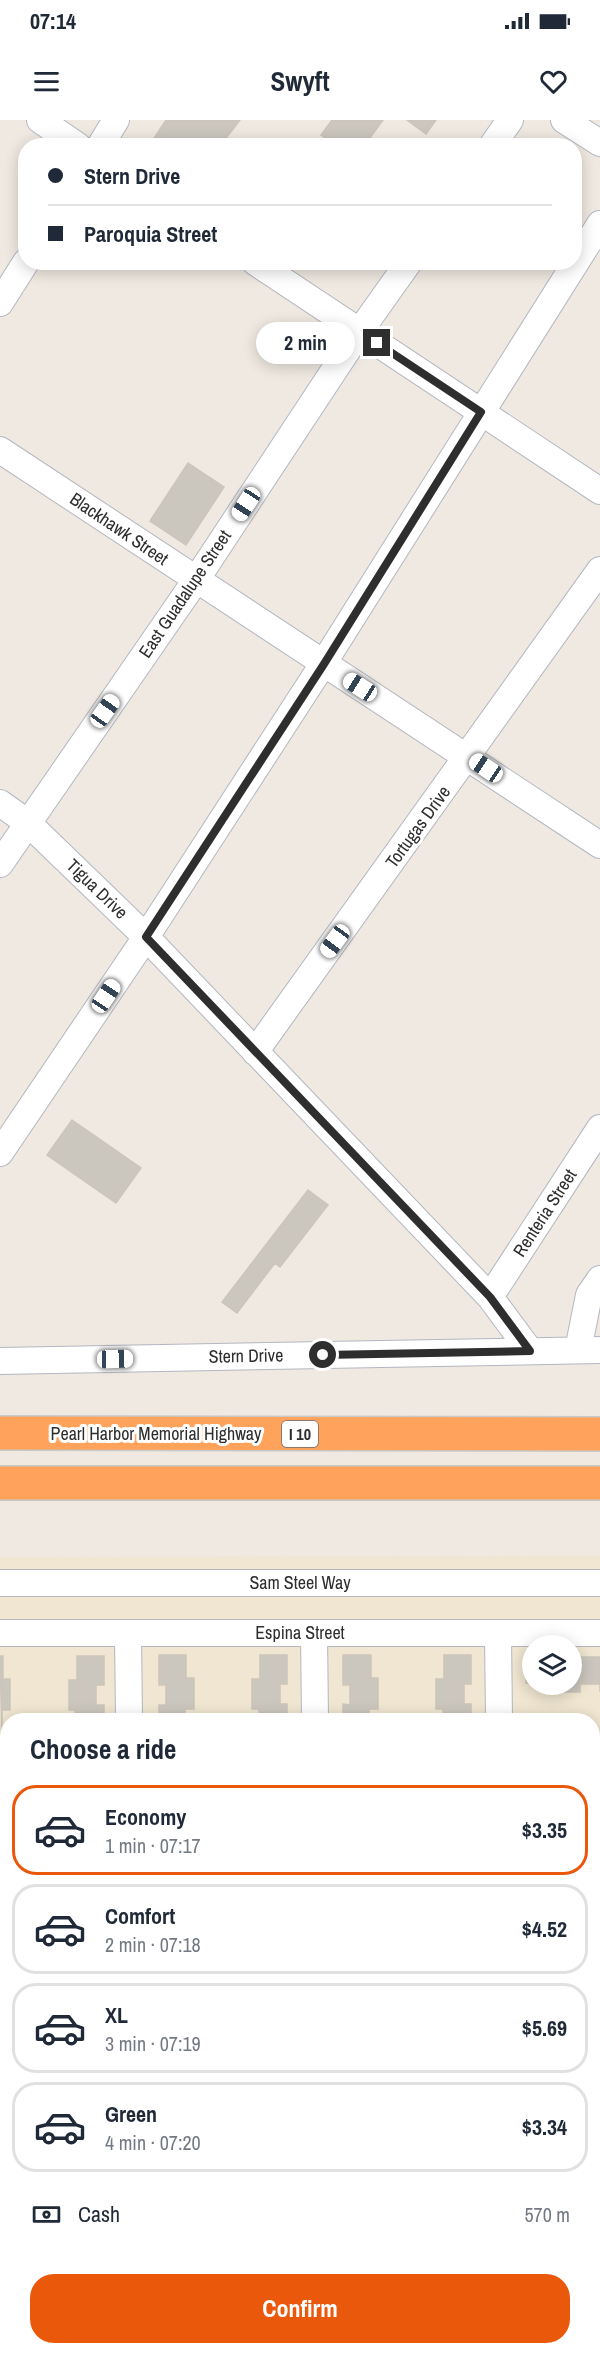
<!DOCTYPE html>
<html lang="en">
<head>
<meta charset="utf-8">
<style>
	body { margin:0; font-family:"Archivo Narrow",sans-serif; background:#f6f6f7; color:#1f2937; height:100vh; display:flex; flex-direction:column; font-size:22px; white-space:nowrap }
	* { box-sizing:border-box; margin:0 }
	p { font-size:20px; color:#747a83 }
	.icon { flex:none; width:33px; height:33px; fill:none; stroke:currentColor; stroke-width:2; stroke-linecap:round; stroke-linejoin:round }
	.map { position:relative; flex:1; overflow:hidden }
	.sheet { position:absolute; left:0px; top:1593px; width:600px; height:642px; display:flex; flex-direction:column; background:#fff; border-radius:24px 24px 0 0; box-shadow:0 3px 15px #0003 }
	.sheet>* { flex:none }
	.hud { position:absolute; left:18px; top:18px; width:564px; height:132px; border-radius:24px; box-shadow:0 3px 15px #0003; display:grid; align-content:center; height:132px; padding:0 30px; background:#fff }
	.buttons { position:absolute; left:522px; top:1515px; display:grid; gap:12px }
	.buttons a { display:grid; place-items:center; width:60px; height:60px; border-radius:50%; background:#fff; box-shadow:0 3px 15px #0003; font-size:30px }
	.end { position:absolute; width:27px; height:27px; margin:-14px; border:8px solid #2e2e2e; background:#fff; box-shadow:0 0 0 3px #fff }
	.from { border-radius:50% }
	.bubble { position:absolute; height:42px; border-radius:21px; background:#fff; box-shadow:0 3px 15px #0003; font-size:20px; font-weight:700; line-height:42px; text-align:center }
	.car { position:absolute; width:18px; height:36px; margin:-18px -9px; border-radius:8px; box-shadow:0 0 4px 2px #0007; background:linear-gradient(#fff 24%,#345 0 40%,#fff 0 76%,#345 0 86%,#fff 0) }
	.hud b { display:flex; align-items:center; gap:21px; height:57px; font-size:22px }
	.hud b+b { border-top:2px solid #e0e1e3 }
	.hud i { width:15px; height:15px; background:#1f2937 }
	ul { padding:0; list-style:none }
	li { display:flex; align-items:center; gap:18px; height:90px; margin:0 12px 9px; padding:0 18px; border:3px solid #e0e1e3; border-radius:24px }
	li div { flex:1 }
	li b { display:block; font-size:22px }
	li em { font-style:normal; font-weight:700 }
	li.current { border-color:#ea580c }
	li>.icon { width:54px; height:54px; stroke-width:1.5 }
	h2 { padding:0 30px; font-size:27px; line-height:72px }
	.pay { display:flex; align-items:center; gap:15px; height:66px; padding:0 30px; font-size:22px }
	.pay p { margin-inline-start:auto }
	.button { display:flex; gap:12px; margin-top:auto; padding:12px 30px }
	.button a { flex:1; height:69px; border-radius:24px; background:#ea580c; color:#fff; font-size:24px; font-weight:700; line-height:69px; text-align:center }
	.status { display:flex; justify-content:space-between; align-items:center; height:42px; padding:0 30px; background:#fff; direction:ltr }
	.status svg { height:16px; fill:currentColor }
	header { display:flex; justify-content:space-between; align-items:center; height:78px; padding:0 30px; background:#fff; font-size:27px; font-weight:700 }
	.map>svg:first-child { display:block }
</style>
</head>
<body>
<div class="status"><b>07:14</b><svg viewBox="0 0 49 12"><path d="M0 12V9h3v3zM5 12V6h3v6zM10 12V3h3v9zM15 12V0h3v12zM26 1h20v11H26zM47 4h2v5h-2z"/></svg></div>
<header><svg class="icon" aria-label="menu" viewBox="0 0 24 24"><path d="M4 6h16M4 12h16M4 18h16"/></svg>Swyft<svg class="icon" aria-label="heart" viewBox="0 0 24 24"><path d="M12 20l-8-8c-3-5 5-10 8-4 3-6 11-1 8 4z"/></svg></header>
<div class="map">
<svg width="600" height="2235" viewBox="0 0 600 2235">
	<rect width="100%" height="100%" fill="#efe9e1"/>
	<!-- education -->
	<path fill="#f0e6d1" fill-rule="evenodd" d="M600,1436v799h-600v-798zM532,1526h40v38h-40zM8,1600h584v628h-584z"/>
	<!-- green -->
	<path fill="#b6e59e" d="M470,2228h50l-8,7h-50z"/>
	<!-- building -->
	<path fill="#cbc7bf" stroke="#cbc5ba" stroke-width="1.5" d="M166,0h74l-20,26h-71z
		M332,0h51l-19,26h-35l2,-4 -10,-7z
		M407,0h29l-10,14z
		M188,343l36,24 -38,58 -36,-24z
		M72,1000l69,48 -25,35 -69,-48z
		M308,1070l20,15 -48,62 -5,-4 -38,50 -15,-11z
		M159,1535h27v23h8v31h-9v11h-26v-15h7v-20h-7z
		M260,1535h27v29h-7v20h7v16h-28v-11h-7v-30h8z
		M343,1535h28v23h7v31h-9v11h-26v-16l7,1v-20h-7z
		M444,1535h27v29h-7v20h7v16h-28v-11h-7v-30h8z
		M0,1536h3v23h7v31h-8v25z
		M77,1536h27v29h-8v20h8v15h-29v-10h-6v-30h8z
		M526,1537h6v26h-6z
		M575,1537h25v35v-8h-20v8h-30v-8h22v-19h3z
		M0,1683h8l-2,35h-6z
		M592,1691h8v27h-8z
		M0,1770h4v27h-4z
		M592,1903l8,4 -2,28 -6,-4z
		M0,1953h8v24h-8z
		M595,2010l5,5 -1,30 -7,-5z
		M8,2026v24l-8,1v-24z
		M0,2194l8,16v8l-8,3z
		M375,2228h22l6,5 -35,2z"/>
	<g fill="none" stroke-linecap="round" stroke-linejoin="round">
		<!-- minor casing -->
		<g stroke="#b4b7c1" stroke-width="28">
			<path id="minor" d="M40,0l38,26
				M564,0l36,23
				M100,26l16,-26
				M492,26l18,-26
				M255,142l345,229
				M0,183l26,-41
				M0,330l600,395
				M0,683l28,20 118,114 344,360 40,54
				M0,744l196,-284 164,-249 49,-69
				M255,932l345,-482
				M0,1033l146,-216 177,-273 277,-440
				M490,1177l110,-169
				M578,1230l11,-55 11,-16
				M0,1241l600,-11
				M0,1463h600
				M0,1513h600
				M314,1513l1,87
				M128,1514l1,86
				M498,1514l1,86
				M0,1743h8
				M592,1743h8
				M0,1917h8
				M592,1970l8,7
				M0,2083l8,-2
				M592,2094l8,-7
				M592,2174l8,-7
				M444,2235l7,-7
				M527,2235l8,-7"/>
		</g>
		<!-- highway casing -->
		<g stroke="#c9c9c9" stroke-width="36">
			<path id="highway" d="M0,1313l600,1
				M0,1363h600"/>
		</g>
		<!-- minor -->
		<use href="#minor" stroke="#fff" stroke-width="26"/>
		<!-- highway -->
		<use href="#highway" stroke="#ffa35c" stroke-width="33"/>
	</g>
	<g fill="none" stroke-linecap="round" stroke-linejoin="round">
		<!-- route -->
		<path stroke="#2e2e2e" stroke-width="8" d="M323,1235l207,-4 -40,-54 -344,-360 178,-273 157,-252 -104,-69"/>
	</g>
	<g text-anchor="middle" stroke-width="6" stroke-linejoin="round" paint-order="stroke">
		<!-- shield labels -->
		<rect fill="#fff" stroke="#6d6d6d" stroke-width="1.5" x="282" y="1301" width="36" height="26" rx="4.5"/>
		<g font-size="16" font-weight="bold" fill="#2e2e2e">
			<text x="300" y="1320">I 10</text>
		</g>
		<!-- street labels -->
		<g font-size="18" fill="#2e2e2e" stroke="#fff">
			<text transform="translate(119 409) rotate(34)" y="6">Blackhawk Street</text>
			<text transform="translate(185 474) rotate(-56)" y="6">East Guadalupe Street</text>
			<text transform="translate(418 707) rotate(-54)" y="6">Tortugas Drive</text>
			<text transform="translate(97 769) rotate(44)" y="6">Tigua Drive</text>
			<text transform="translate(545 1093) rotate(-57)" y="6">Renteria Street</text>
			<text transform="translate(246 1236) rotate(-1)" y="6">Stern Drive</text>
			<text x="156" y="1320">Pearl Harbor Memorial Highway</text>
			<text x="300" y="1469">Sam Steel Way</text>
			<text x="300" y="1519">Espina Street</text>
		</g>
	</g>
</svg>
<div class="buttons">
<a><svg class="icon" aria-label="layers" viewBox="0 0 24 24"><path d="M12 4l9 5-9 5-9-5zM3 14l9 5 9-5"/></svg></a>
</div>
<i class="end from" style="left:323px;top:1235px"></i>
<i class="end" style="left:377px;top:223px"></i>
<div class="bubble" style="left:256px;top:202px;width:99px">2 min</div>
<i class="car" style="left:246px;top:384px;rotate:213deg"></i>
<i class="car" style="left:360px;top:567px;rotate:302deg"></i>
<i class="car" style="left:105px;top:591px;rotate:35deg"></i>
<i class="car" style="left:486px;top:648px;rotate:304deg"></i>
<i class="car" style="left:335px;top:821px;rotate:216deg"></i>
<i class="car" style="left:106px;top:876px;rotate:34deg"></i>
<i class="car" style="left:115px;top:1239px;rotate:89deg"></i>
<div class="hud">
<b><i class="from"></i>Stern Drive</b>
<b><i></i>Paroquia Street</b>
</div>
<section class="sheet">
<h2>Choose a ride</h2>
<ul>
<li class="current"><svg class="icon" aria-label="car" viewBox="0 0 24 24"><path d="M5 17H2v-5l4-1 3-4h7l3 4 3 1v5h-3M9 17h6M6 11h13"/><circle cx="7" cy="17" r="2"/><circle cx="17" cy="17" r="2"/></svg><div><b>Economy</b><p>1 min · 07:17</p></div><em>$3.35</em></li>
<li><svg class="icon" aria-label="car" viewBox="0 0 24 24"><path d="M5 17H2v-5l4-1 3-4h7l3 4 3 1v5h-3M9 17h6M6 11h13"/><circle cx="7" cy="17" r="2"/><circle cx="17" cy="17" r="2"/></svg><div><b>Comfort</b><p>2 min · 07:18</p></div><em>$4.52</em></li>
<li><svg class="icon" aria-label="car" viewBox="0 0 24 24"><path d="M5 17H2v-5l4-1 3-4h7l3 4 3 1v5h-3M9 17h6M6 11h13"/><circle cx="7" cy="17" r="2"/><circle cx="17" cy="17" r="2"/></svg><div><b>XL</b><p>3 min · 07:19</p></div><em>$5.69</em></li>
<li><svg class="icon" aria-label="car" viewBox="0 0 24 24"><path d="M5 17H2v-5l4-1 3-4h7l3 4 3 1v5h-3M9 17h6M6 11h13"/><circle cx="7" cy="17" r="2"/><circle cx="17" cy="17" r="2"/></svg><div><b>Green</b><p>4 min · 07:20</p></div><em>$3.34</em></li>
</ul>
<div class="pay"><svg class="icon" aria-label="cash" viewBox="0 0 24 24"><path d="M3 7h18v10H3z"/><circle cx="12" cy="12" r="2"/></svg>Cash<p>570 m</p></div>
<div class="button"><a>Confirm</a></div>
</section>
</div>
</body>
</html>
